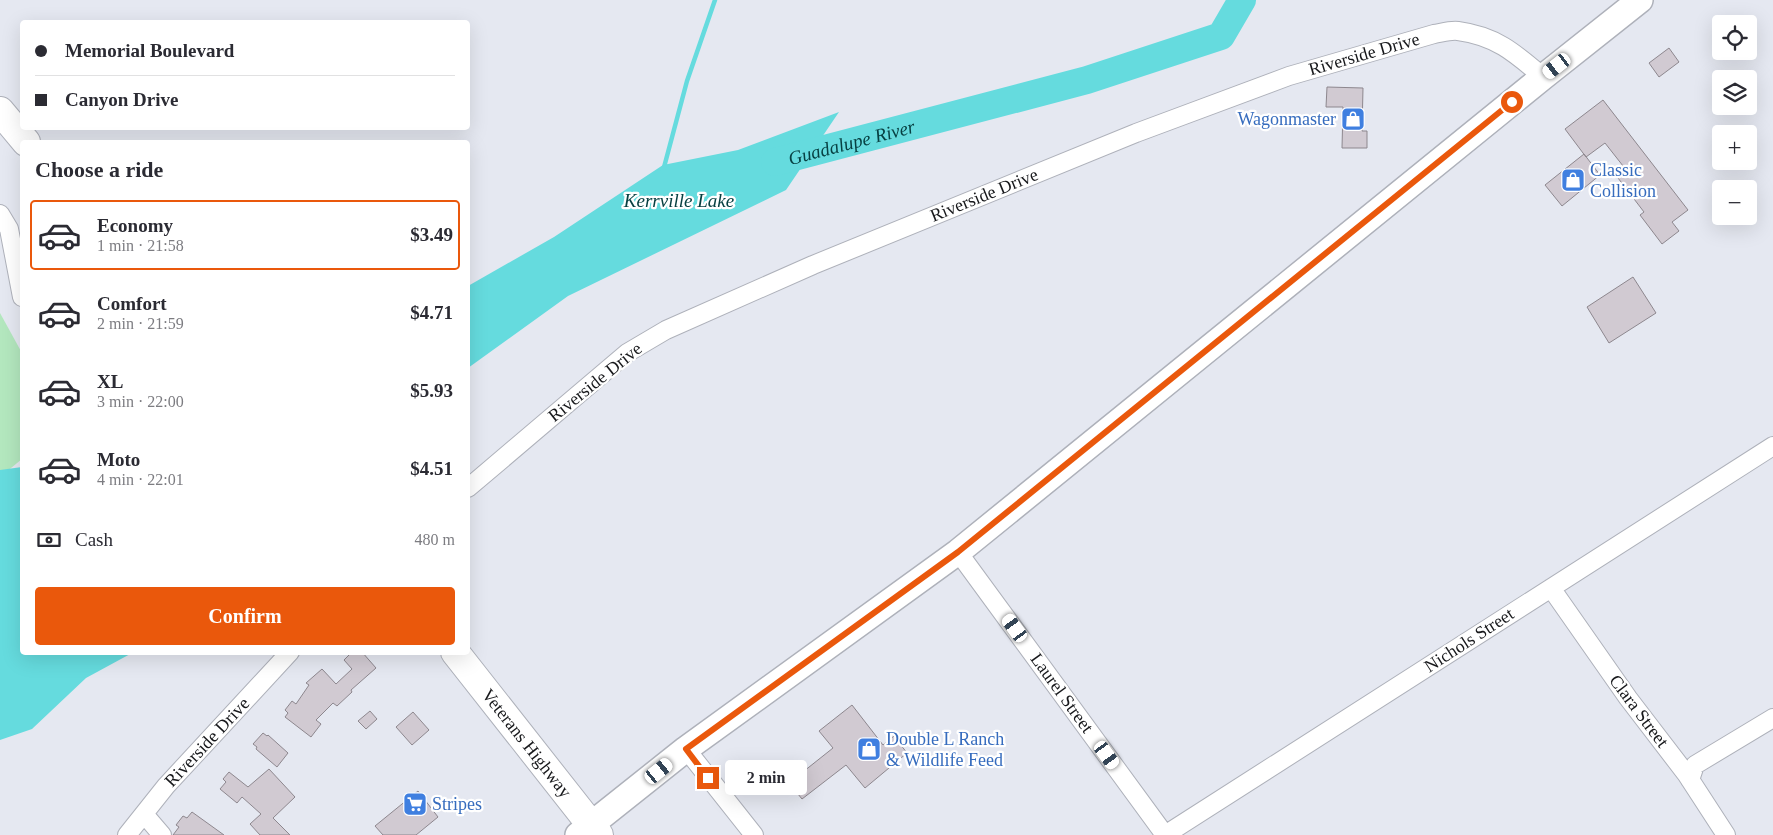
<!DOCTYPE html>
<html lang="en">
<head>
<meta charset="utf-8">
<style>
	body { margin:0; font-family:"Times New Roman",serif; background:#f2f2f3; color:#2b2b33; height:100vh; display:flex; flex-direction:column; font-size:19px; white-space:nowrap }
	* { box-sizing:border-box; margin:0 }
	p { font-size:16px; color:#7c7c81 }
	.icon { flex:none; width:28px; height:28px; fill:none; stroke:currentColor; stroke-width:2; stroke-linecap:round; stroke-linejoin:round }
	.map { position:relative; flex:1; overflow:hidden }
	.details { position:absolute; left:20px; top:140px; width:450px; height:515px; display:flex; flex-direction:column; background:#fff; border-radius:5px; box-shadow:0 5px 20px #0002 }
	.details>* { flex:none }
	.banner { position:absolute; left:20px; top:20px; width:450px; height:110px; border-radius:5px; box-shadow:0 5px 20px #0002; display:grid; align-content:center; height:110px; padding:0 15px; background:#fff }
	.tools { position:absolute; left:1712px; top:15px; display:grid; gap:10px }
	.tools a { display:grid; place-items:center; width:45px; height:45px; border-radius:5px; background:#fff; box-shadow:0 5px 20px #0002; font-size:25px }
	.end { position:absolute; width:22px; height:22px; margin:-11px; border:6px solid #ea580c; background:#fff; box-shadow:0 0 0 2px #fff }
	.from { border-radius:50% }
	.bubble { position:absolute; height:35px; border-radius:5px; background:#fff; box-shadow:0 5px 20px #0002; font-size:16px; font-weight:600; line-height:35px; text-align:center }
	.car { position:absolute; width:15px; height:30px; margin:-15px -8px; border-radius:6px; box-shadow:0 0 4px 1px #0007; background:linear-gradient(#fff 24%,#345 0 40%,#fff 0 76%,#345 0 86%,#fff 0) }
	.banner b { display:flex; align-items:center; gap:18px; height:48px; font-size:19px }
	.banner b+b { border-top:1px solid #e1e1e2 }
	.banner i { width:12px; height:12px; background:#2b2b33 }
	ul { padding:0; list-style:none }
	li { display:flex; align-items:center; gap:15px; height:70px; margin:0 10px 8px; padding:0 5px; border:2px solid transparent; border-radius:5px }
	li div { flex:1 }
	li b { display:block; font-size:19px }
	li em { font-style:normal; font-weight:600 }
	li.current { border-color:#ea580c }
	li>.icon { width:45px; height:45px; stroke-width:1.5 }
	h2 { padding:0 15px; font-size:22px; line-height:60px }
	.pay { display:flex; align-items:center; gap:12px; height:55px; padding:0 15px; font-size:19px }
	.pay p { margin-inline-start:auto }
	.cta { display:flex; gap:10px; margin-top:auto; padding:10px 15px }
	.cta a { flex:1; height:58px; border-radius:5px; background:#ea580c; color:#fff; font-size:20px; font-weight:600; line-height:58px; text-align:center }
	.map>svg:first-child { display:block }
</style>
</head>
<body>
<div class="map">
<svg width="1773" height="835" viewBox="0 0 1773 835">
	<rect width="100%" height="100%" fill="#e5e8f1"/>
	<!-- green -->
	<path fill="#b3e7be" d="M0,313l22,40v106l-22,18z"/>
	<!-- water -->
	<path fill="#65dbde" d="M839,112l-53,78 -218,106 -100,72v-82l86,-49 109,-72 75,-15z
		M22,467v185l110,1 -46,25 -54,51 -32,11v-270z"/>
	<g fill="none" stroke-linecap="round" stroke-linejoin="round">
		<!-- stream -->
		<path stroke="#65dbde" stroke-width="4.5" d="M663,171l24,-90 28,-81"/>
		<!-- river -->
		<path stroke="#65dbde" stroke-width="28" id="s1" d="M775,162l312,-82 134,-44 21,-36"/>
	</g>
	<!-- building -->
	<path fill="#d1cad2" stroke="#8d878e" d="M1669,48l10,14 -20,15 -10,-14z
		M1327,87l36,1 -1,43h5v17h-25l1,-41h-17z
		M1603,100l85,110 -16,12 7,9 -17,13 -22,-29 4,-3 -26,-34 9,-7 -22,-28 -19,14 -21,-28z
		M1584,154l16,21 -38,31 -17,-21z
		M1633,277l23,36 -47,30 -22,-36z
		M352,652h10l14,16 -25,22 1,2 -15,14 -4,-3 -17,17 5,4 -10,13 -26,-20 3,-4 -3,-3 7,-9 4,3 13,-19 -3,-2 16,-14 14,15 16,-15 -8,-9z
		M852,705l31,40 11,-9 13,17 -42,35 -19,-23 -44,34 -13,-16 44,-35 -14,-17z
		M370,711l7,8 -11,10 -8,-8z
		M413,712l16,18 -17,15 -16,-18z
		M263,733l4,3 1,-1 20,18 -11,14 -21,-18 1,-2 -4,-3z
		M269,769l26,28 -22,21 17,17h-30l-10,-11 11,-10 -19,-17 -5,6 -17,-14 6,-7 -3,-3 6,-7 19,15z
		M418,791l20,26 -22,18h-33l-8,-9z
		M192,812l32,23h-51l6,-8 -3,-2 7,-9 4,2z"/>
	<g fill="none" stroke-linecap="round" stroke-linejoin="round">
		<!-- street casing -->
		<g stroke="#aeb1ba" stroke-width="20">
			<path id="street" d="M0,214l9,15 13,68
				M468,488l159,-135 39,-23 147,-65 323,-132 153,-57 145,-42c7,-1 16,-4 24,-3 38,5 57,22 85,46
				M958,552l207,283
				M1551,588l77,110 59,77 39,60
				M686,749l68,86
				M1690,780l5,-15 78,-47
				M144,814l18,21
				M127,835l39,-49 124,-134
				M1165,835l608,-389"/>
		</g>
		<!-- secondary casing -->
		<g stroke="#aeb1ba" stroke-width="28">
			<path id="secondary" d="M578,835l108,-86 272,-197 585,-475 97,-77"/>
		</g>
		<!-- primary casing -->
		<g stroke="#aeb1ba" stroke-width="30">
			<g id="primary">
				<path d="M0,111l26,31"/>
				<path id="s2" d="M455,652l144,183"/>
			</g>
		</g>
		<!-- street -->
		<use href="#street" stroke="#fff" stroke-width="18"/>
		<!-- secondary -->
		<use href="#secondary" stroke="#fff" stroke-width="25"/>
		<!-- primary -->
		<use href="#primary" stroke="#fff" stroke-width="28"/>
	</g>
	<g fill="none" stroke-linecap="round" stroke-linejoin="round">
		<!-- route -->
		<path stroke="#ea580c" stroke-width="6" d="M708,778l-22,-29 272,-197 554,-450"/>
	</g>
	<!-- icons -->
	<defs>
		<g id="shop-square" transform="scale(1.25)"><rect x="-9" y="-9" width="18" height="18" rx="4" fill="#3f7fe0" stroke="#fff"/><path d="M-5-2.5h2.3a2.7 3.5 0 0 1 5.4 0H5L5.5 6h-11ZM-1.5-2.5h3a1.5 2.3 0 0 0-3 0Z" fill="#fff"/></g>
		<g id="supermarket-square" transform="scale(1.25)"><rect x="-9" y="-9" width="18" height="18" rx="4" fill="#3f7fe0" stroke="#fff"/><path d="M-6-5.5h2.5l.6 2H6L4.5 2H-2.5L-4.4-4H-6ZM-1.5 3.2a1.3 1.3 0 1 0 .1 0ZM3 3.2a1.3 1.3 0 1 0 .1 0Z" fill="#fff"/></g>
	</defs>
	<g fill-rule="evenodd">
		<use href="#shop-square" x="1353" y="119"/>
		<use href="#shop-square" x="1573" y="180"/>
		<use href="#shop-square" x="869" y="749"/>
		<use href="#supermarket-square" x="415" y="804"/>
	</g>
	<g text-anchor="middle" stroke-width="4.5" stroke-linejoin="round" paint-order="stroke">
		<!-- street labels -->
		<g font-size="18" fill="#17181b" stroke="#fff">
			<text transform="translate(1364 54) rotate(-16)" y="6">Riverside Drive</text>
			<text transform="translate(984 195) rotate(-22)" y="6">Riverside Drive</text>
			<text transform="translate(595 382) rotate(-39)" y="6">Riverside Drive</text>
			<text transform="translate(1469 640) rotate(-33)" y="6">Nichols Street</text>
			<text transform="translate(1062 693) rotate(54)" y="6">Laurel Street</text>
			<text transform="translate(1639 711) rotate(53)" y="6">Clara Street</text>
			<text transform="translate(207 742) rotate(-47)" y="6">Riverside Drive</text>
			<text dy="6" stroke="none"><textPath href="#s2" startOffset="116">Veterans Highway</textPath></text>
		</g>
		<!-- shop labels -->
		<g font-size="18" fill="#366cbe" stroke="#fff" text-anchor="start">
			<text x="1336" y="125" text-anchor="end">Wagonmaster</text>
			<text x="1590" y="176">Classic<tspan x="1590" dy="21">Collision</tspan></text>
			<text x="886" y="745">Double L Ranch<tspan x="886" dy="21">&amp; Wildlife Feed</tspan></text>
			<text x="432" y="810">Stripes</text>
		</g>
		<!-- water labels -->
		<g font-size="19" font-style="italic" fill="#074042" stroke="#fff">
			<text dy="7" stroke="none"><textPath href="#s1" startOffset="79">Guadalupe River</textPath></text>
			<text x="679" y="207">Kerrville Lake</text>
		</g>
	</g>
</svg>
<div class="tools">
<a><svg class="icon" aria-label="locate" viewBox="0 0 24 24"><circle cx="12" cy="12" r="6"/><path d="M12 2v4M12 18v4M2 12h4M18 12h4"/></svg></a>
<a><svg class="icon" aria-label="layers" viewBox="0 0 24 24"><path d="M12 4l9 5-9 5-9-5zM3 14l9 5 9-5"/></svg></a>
<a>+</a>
<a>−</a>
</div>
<i class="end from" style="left:1512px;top:102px"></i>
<i class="end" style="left:708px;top:778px"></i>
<div class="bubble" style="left:725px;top:760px;width:82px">2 min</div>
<i class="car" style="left:1557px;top:66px;rotate:232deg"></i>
<i class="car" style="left:1015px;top:628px;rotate:324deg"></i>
<i class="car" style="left:1107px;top:755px;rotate:144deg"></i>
<i class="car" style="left:659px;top:771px;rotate:51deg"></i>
<div class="banner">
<b><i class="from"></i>Memorial Boulevard</b>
<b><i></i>Canyon Drive</b>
</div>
<section class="details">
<h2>Choose a ride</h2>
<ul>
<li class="current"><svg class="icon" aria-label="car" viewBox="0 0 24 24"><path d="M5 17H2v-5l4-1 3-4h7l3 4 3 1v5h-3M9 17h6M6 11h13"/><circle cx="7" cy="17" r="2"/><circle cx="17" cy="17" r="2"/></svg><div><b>Economy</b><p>1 min · 21:58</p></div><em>$3.49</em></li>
<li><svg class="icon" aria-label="car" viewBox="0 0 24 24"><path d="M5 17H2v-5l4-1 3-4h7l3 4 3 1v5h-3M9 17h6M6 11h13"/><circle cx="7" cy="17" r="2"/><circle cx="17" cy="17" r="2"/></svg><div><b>Comfort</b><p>2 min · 21:59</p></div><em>$4.71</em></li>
<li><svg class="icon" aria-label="car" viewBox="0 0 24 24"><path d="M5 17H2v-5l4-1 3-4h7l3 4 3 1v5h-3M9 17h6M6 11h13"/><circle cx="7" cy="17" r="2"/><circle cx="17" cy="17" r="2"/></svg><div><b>XL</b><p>3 min · 22:00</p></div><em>$5.93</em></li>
<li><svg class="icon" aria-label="car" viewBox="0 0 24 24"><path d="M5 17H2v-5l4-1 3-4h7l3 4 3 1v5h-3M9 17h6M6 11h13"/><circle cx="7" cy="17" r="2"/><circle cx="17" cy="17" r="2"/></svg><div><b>Moto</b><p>4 min · 22:01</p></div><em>$4.51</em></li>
</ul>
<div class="pay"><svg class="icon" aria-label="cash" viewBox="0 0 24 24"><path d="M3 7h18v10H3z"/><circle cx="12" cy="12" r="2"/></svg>Cash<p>480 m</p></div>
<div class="cta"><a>Confirm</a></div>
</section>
</div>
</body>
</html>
